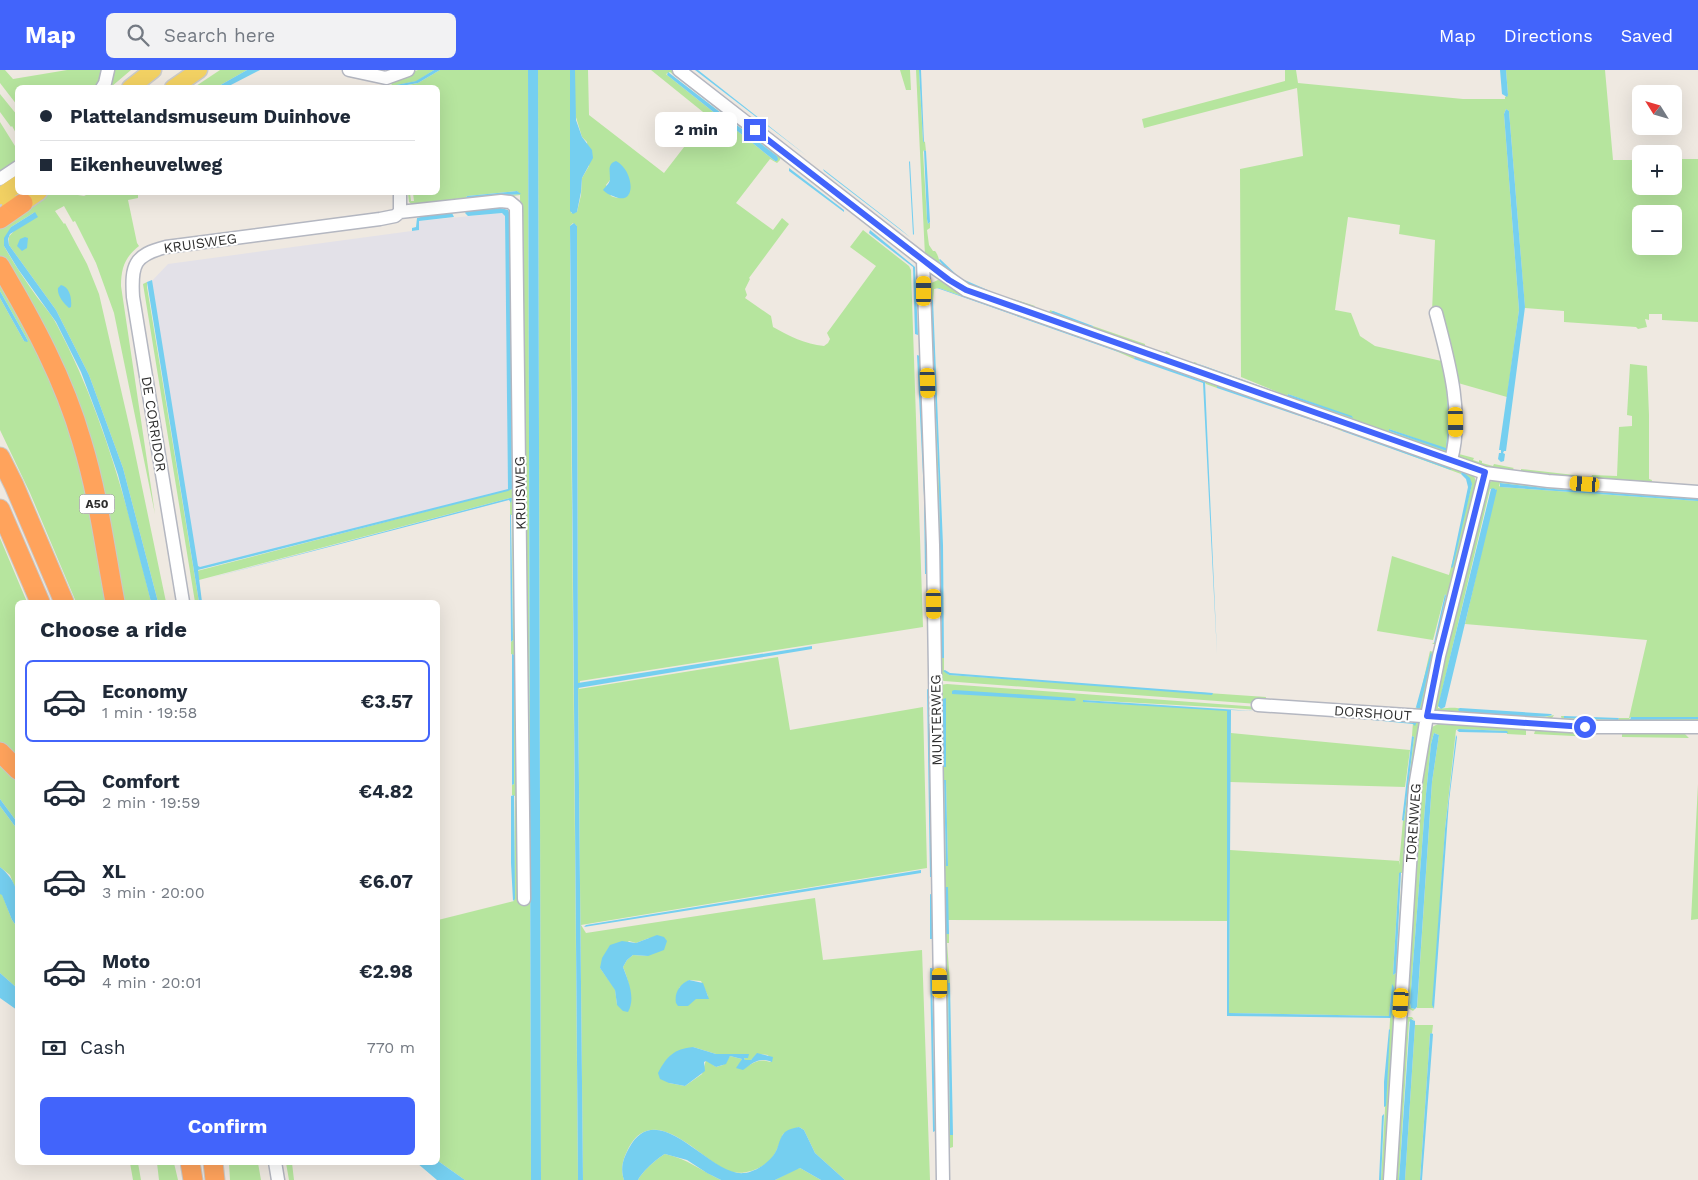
<!DOCTYPE html>
<html lang="en">
<head>
<meta charset="utf-8">
<style>
	body { margin:0; font-family:"Work Sans",sans-serif; background:#f2f2f3; color:#1f2937; height:100vh; display:flex; flex-direction:column; font-size:19px; white-space:nowrap }
	* { box-sizing:border-box; margin:0 }
	p { font-size:16px; color:#747a83 }
	.icon { flex:none; width:28px; height:28px; fill:none; stroke:currentColor; stroke-width:2; stroke-linecap:round; stroke-linejoin:round }
	.map { position:relative; flex:1; overflow:hidden }
	.drawer { position:absolute; left:15px; top:530px; width:425px; height:565px; display:flex; flex-direction:column; background:#fff; border-radius:8px; box-shadow:0 5px 20px #0002 }
	.drawer>* { flex:none }
	.guide { position:absolute; left:15px; top:15px; width:425px; height:110px; border-radius:8px; box-shadow:0 5px 20px #0002; display:grid; align-content:center; height:110px; padding:0 25px; background:#fff }
	.needle { width:32px; rotate:307deg }
	.buttons { position:absolute; left:1632px; top:15px; display:grid; gap:10px }
	.buttons a { display:grid; place-items:center; width:50px; height:50px; border-radius:8px; background:#fff; box-shadow:0 5px 20px #0002; font-size:25px }
	.end { position:absolute; width:22px; height:22px; margin:-11px; border:6px solid #4264fb; background:#fff; box-shadow:0 0 0 2px #fff }
	.from { border-radius:50% }
	.bubble { position:absolute; height:35px; border-radius:8px; background:#fff; box-shadow:0 5px 20px #0002; font-size:16px; font-weight:700; line-height:35px; text-align:center }
	.car { position:absolute; width:15px; height:30px; margin:-15px -8px; border-radius:6px; box-shadow:0 0 4px 1px #0007; background:linear-gradient(#f5c518 24%,#345 0 40%,#f5c518 0 76%,#345 0 86%,#f5c518 0) }
	.guide b { display:flex; align-items:center; gap:18px; height:48px; font-size:19px }
	.guide b+b { border-top:1px solid #e0e1e3 }
	.guide i { width:12px; height:12px; background:#1f2937 }
	ul { padding:0; list-style:none }
	li { display:flex; align-items:center; gap:15px; height:82px; margin:0 10px 8px; padding:0 15px; border:2px solid transparent; border-radius:8px }
	li div { flex:1 }
	li b { display:block; font-size:19px }
	li em { font-style:normal; font-weight:700 }
	li.active { border-color:#4264fb }
	li>.icon { width:45px; height:45px; stroke-width:1.5 }
	h2 { padding:0 25px; font-size:22px; line-height:60px }
	.pay { display:flex; align-items:center; gap:12px; height:55px; padding:0 25px; font-size:19px }
	.pay p { margin-inline-start:auto }
	.cta { display:flex; gap:10px; margin-top:auto; padding:10px 25px }
	.cta a { flex:1; height:58px; border-radius:8px; background:#4264fb; color:#fff; font-size:20px; font-weight:700; line-height:58px; text-align:center }
	header { display:flex; align-items:center; gap:30px; box-sizing:border-box; height:70px; padding:0 25px; background:#4264fb; color:#fff }
	header strong { font-size:24px }
	nav { display:flex; gap:28px; margin-inline-start:auto; font-size:18px }
	.search { width:350px; height:45px; background:#f2f2f3; display:flex; align-items:center; gap:12px; box-sizing:border-box; padding:0 18px; border-radius:8px; color:#747a83; font-size:19px }
	.map>svg:first-child { display:block }
</style>
</head>
<body>
<header>
<strong>Map</strong>
<div class="search"><svg class="icon" aria-label="search" viewBox="0 0 24 24"><circle cx="10" cy="10" r="6"/><path d="M15 15l6 6"/></svg>Search here</div>
<nav><a>Map</a><a>Directions</a><a>Saved</a></nav>
</header>
<div class="map">
<svg width="1698" height="1110" viewBox="0 0 1698 1110">
	<rect width="100%" height="100%" fill="#efe9e1"/>
	<!-- industrial -->
	<path fill="#e3e1e8" d="M502,143l3,3 3,273 -313,81 -46,-286 19,-20 251,-34v-9z"/>
	<!-- green -->
	<path fill="#b6e59e" fill-rule="evenodd" d="M0,0h5l8,9 54,-9h34l1,4 -7,13 -77,1 -1,17 -17,-22z
		M113,0h18l-20,17 -4,1z
		M220,0h27l-30,17 -24,1z
		M418,0h16l-17,11 -20,4 -1,2h-4l-1,-5 5,-4z
		M440,0h88l3,1110h-66l-27,-19v-241l76,-19 1,-105 -3,-1v-10l2,-1v-129l-3,-1v-12l2,-2 -1,-125h-2v-17l-311,82 -2,-9 315,-82 -2,-275 -1,-2 3,-1 14,687 -6,-703 -104,13 -7,-6 -1,-9h2l1,8h3l-1,-8 25,-1v-104l-39,-1 19,-4zM517,121l3,3 -54,4 1,-2z
		M538,0h32l1,143 6,-1 4,-17 1,-17 7,-12 -2,-24 -5,-5 -7,-23v-44h13l1,45 75,58 44,-57 -57,-46h22l108,84 -1,6 -3,3 -7,-4 -34,44 37,27 9,-12 7,6 -40,54 1,1 -5,10 2,6 -2,3 26,18 2,11c16,9 32,17 51,19l4,-3 2,-4 -3,-6 49,-67 -26,-19 13,-17 46,36 2,4 12,357 -343,54 -1,8 199,-32 12,73 133,-23 4,161 -346,57 5,8 229,-35 8,62 99,-10 8,230h-85l-30,-27 -11,-23 -5,-3 -16,7c-3,8 -6,17 -11,24 -10,12 -32,19 -46,12 -26,-12 -72,-68 -97,-23 -6,12 -9,21 -5,33h-41l-5,-497 -1,-457 -4,-3 -3,3v57l8,897h-37zM670,2l107,84v5h-2l-108,-86 -1,-1zM610,110l19,14c-7,4 -11,5 -18,2l-5,-11zM649,868l-1,18 -15,-1 -6,5 -4,7c6,14 8,25 7,40l-13,-2 -2,-16 -15,-21 29,-27 7,2zM689,910l12,1 7,15 -12,3 -17,-11zM693,977l23,7h30l-2,4 1,2h6l8,-6 9,1 3,7c-12,-4 -17,0 -28,7l-3,-5 2,-5 -12,-3 -7,9 -7,2 -10,-7 -4,14 -17,12 -16,-3z
		M900,0h10l1,20h-5z
		M916,0h3l4,71 2,1 1,9 -2,-1 -1,2 4,67 1,5 2,-2v6l-3,2 2,15 4,6h2c4,5 3,8 6,13 18,24 66,32 94,42l-3,4 -68,-25 -13,-8 -26,-21z
		M1285,0h11l2,13 165,16h42v-2l3,-2 -2,-25h99l8,90h28v26h33v-27h24v163l-36,-2v-6h-13v6l-4,-1 2,8 -9,2 -2,-2 -72,-5v-11l-39,-3 -16,-197 -3,-2 -2,5 15,196 -12,87 -49,-14 5,32 -5,-3 -10,-63 -10,-36 -6,-1 3,-72 -36,-6 1,-9 -52,-8 -13,93 16,3 9,23 15,10 71,16 8,51 -3,38 -6,3 -251,-87v-5l3,1 -1,1 30,12 54,17 -39,-16 -1,-208 63,-13 -6,-68 -153,40 -2,-9 143,-38zM1641,144h33v32h-33zM1446,299c3,26 9,56 2,81l-59,-19v-2l57,20c3,-27 2,-52 -2,-79zM1288,324l64,23h1l-66,-21z
		M0,24l17,21v20l-5,-9 -1,1 -11,-15z
		M0,52l15,24 3,6 -1,10 -17,12z
		M49,123h27l2,2 6,1 6,-3h48v5l-10,2 9,43 2,3c-14,11 -18,22 -18,40l34,228 -41,-201 -18,-50 -21,-42 -2,1 -9,-16 -9,5 9,13 1,-1 22,41 12,30 31,135 36,173h-8l-35,-134 -34,-93 -33,-65 -47,-65c0,-2 -1,-5 0,-8 0,-2 22,-21 26,-25l-24,15 -7,19c10,18 21,34 33,51 7,9 15,18 20,28 46,87 71,182 94,277h-33l-23,-123 -95,-223v-29l10,-9z
		M0,205l64,125 48,202h-36l-46,-109 -30,-63v-132l24,43h4l-28,-50z
		M938,210l5,1 531,194 2,8 -39,161h-5l4,-3 10,-45 -1,-2 -12,46 -56,-9 15,-75 57,19 23,-91 -11,-12v2l-119,-44v1l-8,-3 -2,-2 -114,-41 -1,3 -11,-4 -2,-3 -69,-25 -1,3 -27,-12 -168,-59 -5,1 -1,11 -2,1 8,187 3,169 2,1v12l5,5 317,22 -1,6 -7,1 -314,-23 -4,-2 -11,-395z
		M147,212v5l52,315h-4l-52,-318z
		M1050,240l43,17v-1l52,18v2l20,7 1,-2 4,2 -1,2 -120,-41z
		M1630,294l17,2 2,49v64l3,1 -1,5 -60,-7 1,-3 25,1 2,-49 13,-1v-10l-5,-1z
		M1461,355l1,7 -1,-1 -2,23 15,4 -1,2 6,2v-2l3,1v2l11,3 1,-2 20,4 -4,3 -18,-2 -33,-10 -3,-6z
		M1521,399l62,7v2l-62,-4z
		M1496,409l202,17v3l-144,-10 -54,-6 -1,3 2,1 197,14v216h-67l-2,2h69v5l-136,-3 -1,-5h3v2l54,2 1,-2h10l18,-78 -182,-16 31,-135h-6l-52,219c6,1 12,-1 19,0 19,3 79,13 97,7l-5,8 -112,-11 -4,-9 55,-220z
		M0,468l27,64h-9l-1,164 -17,-19z
		M1430,581l4,1 -12,59h-8l2,-4 1,2z
		M947,614l473,35 -34,461h-5l11,-196 -3,32 -160,-3 1,-163 170,11 -1,4 4,-45 1,1 10,-84 -2,-1 1,-14 -181,-14 -148,-8v2l143,8v211l-279,-1v-33l-2,47h3v9h-2l3,40 -2,1 2,150 3,1v12l-3,1v32h-4l-6,-495zM943,629h3v68h-2zM944,711h2l2,85 -2,-1zM1399,803h3v1l-6,99 -3,2z
		M1440,653l86,5v7l-19,-1 -1,-3 -47,-2 -3,1 -11,99 -12,179h-16l15,-226 7,-47 -5,-2 -3,11 -5,50 -16,209 1,5 4,1 -2,2 -7,-4 14,-228 12,-52z
		M1536,658l54,3 3,6 -59,-3z
		M1622,661h60l7,7 -67,-1z
		M1231,663l179,17 -5,37 -175,-5z
		M0,688l17,19v45l-17,-23z
		M1698,714v135l-7,1z
		M0,736l17,23v64l-7,-18 -10,-8z
		M0,824h2l10,26 5,7v61l-17,-15z
		M1407,947h5l3,4 -2,-2 -4,3 -10,158h-6l12,-162z
		M1415,955h18l-1,8 -2,1 -10,146h-15z
		M665,1084c23,5 35,16 56,26h-83c4,-8 19,-22 27,-26z
		M130,1093h8l3,17h-8z
		M157,1093h17l4,17h-19z
		M229,1093h29l3,17h-31z
		M286,1093h6l2,17h-5z
		M800,1098l21,12h-46l21,-11z"/>
	<!-- water -->
	<path fill="#75cff0" d="M247,0h13l-33,17h-10z
		M434,0h6l-22,13 -22,4v-2l20,-4z
		M528,0h10l3,1110h-10z
		M570,0h5l1,50 6,17 10,13 1,8 -11,20 -1,14 -4,20 -4,2 -3,-3z
		M695,0h3l109,86z
		M919,0h2l3,73 -1,-2z
		M1500,0h6l2,25 -1,2 -5,-3z
		M668,2l109,84 1,3 -1,2h-2l-108,-86z
		M1506,39l3,2 16,196 -19,144h-2l-1,2 2,1 -1,7 -3,1 -3,-3 1,-6h2v-3h-2l20,-140 -15,-196z
		M924,80l2,1 4,71 -2,2 -1,-5z
		M616,91c18,9 22,47 -3,35 -4,-1 -7,-3 -10,-6 3,-4 7,-7 7,-11 0,-8 -3,-15 6,-18z
		M910,91l4,73 -1,1 -4,-73z
		M789,98l55,42v2l-55,-41z
		M823,99l76,59 12,10 -87,-67z
		M517,121l4,3 -55,4 1,-2z
		M497,137l11,3 2,4 2,275 -4,2 -310,79 4,32h-3l-52,-320 5,-2 46,286 2,1 308,-78 -3,-273 -3,-3 -34,3 -3,-3 2,-3z
		M35,142l3,5 -28,17 -2,5 1,6 47,65 33,65 34,93 35,134h-7l-33,-127 -17,-50 -20,-53 -25,-50 -38,-53 -14,-23v-8l7,-11z
		M452,143l2,4 -35,4v9l-7,1v-3l4,-1 1,-9 11,-3z
		M574,153l3,3v50l1,407 234,-37v3l-234,39 5,492h-5l-8,-954z
		M870,160l45,37 3,68 -3,-1 -2,-67 -44,-34z
		M25,167l3,1 -1,10 -5,3 -5,-5 3,-7z
		M940,189l20,19 30,13c-18,-3 -41,-15 -51,-31z
		M61,215c9,2 11,14 10,22l-2,1c-6,-5 -12,-13 -11,-20z
		M937,218h2l168,59 17,7z
		M0,221l28,50 -1,1 -3,-1 -24,-43z
		M931,230h2l10,245 1,113h-2l-3,-170z
		M1053,241l40,15v1l-41,-13 -1,-2z
		M917,285l3,1 8,218h-3l-1,-78z
		M1135,286l70,26 12,272 -14,-271 -69,-24z
		M1196,293l84,30 -54,-17z
		M1444,300c5,27 9,54 3,81l-58,-20v-2l57,19c3,-27 2,-52 -2,-78z
		M1217,315l116,41 2,2 -118,-40z
		M1288,324l64,22 1,2 -66,-22z
		M1343,359l109,38v1l-1,2 -109,-39z
		M1462,401l8,7 2,6 -19,83 -2,1 17,-81 -2,-8 -5,-5z
		M1500,413l54,6 144,10v2l-198,-14z
		M1493,418l4,2 -52,217 -4,2 -3,-3 53,-217z
		M510,428h2l-1,5 -2,-3 -303,79z
		M511,444l2,126 -2,2 -1,-127z
		M1445,524l1,2 -10,45 -2,2z
		M1431,582l1,3 -12,53 -3,1 -1,-2z
		M512,584l2,1v129l-2,1z
		M945,600l5,3 263,20 -1,2 -263,-20 -6,-4z
		M927,619l2,1 3,187h-2z
		M954,620l121,8 1,2 -2,1 -122,-7v-3z
		M946,628v69h-3v-68z
		M1083,630l171,11 -23,-1 -2,303 160,3 3,-32 2,3 -3,31 -164,-2v-305l-144,-9z
		M1460,638l91,6 1,1c-12,5 -75,-3 -93,-4l-1,-2z
		M1331,646l82,7 4,-2 -2,5 -2,-2z
		M1564,646l55,2 -1,2 -54,-2z
		M1631,647h67v2l-68,1z
		M1459,659l48,2 1,2 -49,-1 -2,-2z
		M1434,663l5,2 -7,47 -15,225 -2,2 -4,-1 -1,-5 16,-209 5,-50z
		M1456,665l1,2 -8,64 -15,208 -2,-4 13,-176z
		M1412,666l2,1 -10,84 -2,-1z
		M944,710h2l2,86h-2z
		M514,725l1,104 -2,2 -2,-38v-67z
		M0,729l17,23v7l-17,-23z
		M0,797c22,18 18,35 17,60l-5,-7 -10,-25 -2,-1z
		M921,800v3l-337,54 2,-2z
		M1401,802l-5,101 -3,2 6,-102z
		M946,817h2l1,47h-3z
		M930,824l3,1 -1,44h-2z
		M657,865l7,2 3,4 -3,9 -16,6 -15,-1 -6,5 -4,7c5,13 13,31 5,45l-5,-1 -6,-6 -2,-15 -15,-22 2,-10 8,-13 12,-4 14,2z
		M930,898h2l3,163 -2,1z
		M0,903l17,15v22l-17,-12z
		M689,910l14,3 6,16h-13l-8,7h-10l-2,-3c-2,-10 4,-19 13,-23z
		M948,913h2l3,152h-3z
		M1410,949l5,2v4l-10,155h-6z
		M1389,959l1,1 -4,76 -2,1v-25z
		M1431,963l2,1 -11,146h-2l10,-146z
		M693,977l23,7h33l-1,4h-4l1,2h6l6,-7 16,4 -1,5c-13,-5 -18,0 -29,8l-7,-2 6,-9 -12,-3 -4,8 -10,3 -10,-6 -2,1 1,9 -20,15 -16,-3 -9,-4 -2,-6c9,-17 16,-24 35,-26z
		M1384,1044l-3,66h-2l3,-64z
		M799,1057l5,3 11,23 30,27h-24l-21,-12 -25,12h-54l-14,-7 -20,-13 -22,-6c-8,4 -23,18 -27,26h-14c-4,-12 -1,-21 5,-32 29,-54 81,29 115,25 12,-1 28,-12 33,-24 2,-5 3,-12 8,-17 4,-3 9,-4 14,-5z
		M438,1091l27,19h-28l-20,-17 21,-1z"/>
	<g fill="none" stroke-linecap="round" stroke-linejoin="round">
		<!-- minor casing -->
		<g stroke="#b4b7c1" stroke-width="15">
			<path id="minor" d="M349,0l37,8 22,-8
				M679,0l244,190 43,30 519,183 63,8 150,11
				M102,18l3,-5 3,-13
				M0,109l18,-12
				M400,142v-20
				M923,190l10,285 10,635
				M1436,243c12,46 28,100 15,147
				M183,532l-50,-305c-2,-32 1,-42 33,-50l214,-28 15,-3 5,-4 101,-11 9,1 6,5 8,692
				M1258,635l327,22h113
				M275,1092l3,18
				M1390,1110l25,-393 12,-71 12,-60 46,-183"/>
		</g>
		<!-- major casing -->
		<g stroke="#c9c9c9" stroke-width="19">
			<path id="major" d="M130,18l23,-18
				M173,18l26,-18
				M0,126l18,-12
				M10,135l13,-2 16,-11"/>
		</g>
		<!-- highway casing -->
		<g stroke="#c9c9c9" stroke-width="21">
			<path id="highway" d="M0,149l23,-16
				M0,196c33,56 64,113 82,176 16,52 23,107 33,160
				M0,387l14,28 50,117
				M0,439l40,93
				M0,682l18,18
				M190,1092l3,18
				M213,1092l2,18"/>
		</g>
		<!-- minor -->
		<use href="#minor" stroke="#fff" stroke-width="12"/>
		<!-- major -->
		<use href="#major" stroke="#f2d163" stroke-width="16"/>
		<!-- highway -->
		<use href="#highway" stroke="#ffa35c" stroke-width="19"/>
	</g>
	<g fill="none" stroke-linecap="round" stroke-linejoin="round">
		<!-- route -->
		<path stroke="#4264fb" stroke-width="6" d="M755,60l168,130 26,20 17,10 519,182 -46,184 -12,60 158,11"/>
	</g>
	<g text-anchor="middle" stroke-width="4" stroke-linejoin="round" paint-order="stroke">
		<!-- shield labels -->
		<rect fill="#fff" stroke="#6d6d6d" stroke-width="1" x="79.5" y="424.5" width="35" height="19" rx="4"/>
		<g font-size="12" font-weight="bold" fill="#2e2e2e">
			<text x="97" y="438">A50</text>
		</g>
		<!-- street labels -->
		<g font-size="14" fill="#2e2e2e" stroke="#fff">
			<text transform="translate(200 173) rotate(-8)" y="5">KRUISWEG</text>
			<text transform="translate(154 354) rotate(81)" y="5">DE CORRIDOR</text>
			<text transform="translate(520 423) rotate(-91)" y="5">KRUISWEG</text>
			<text transform="translate(1373 643) rotate(4)" y="5">DORSHOUT</text>
			<text transform="translate(936 650) rotate(-91)" y="5">MUNTERWEG</text>
			<text transform="translate(1413 753) rotate(-86)" y="5">TORENWEG</text>
		</g>
	</g>
</svg>
<div class="buttons">
<a><svg class="needle" viewBox="-14 -14 28 28"><path d="M0-13l5 13h-10z" fill="#e53935"/><path d="M0 13l5-13h-10z" fill="#747a83"/></svg></a>
<a>+</a>
<a>−</a>
</div>
<i class="end from" style="left:1585px;top:657px"></i>
<i class="end" style="left:755px;top:60px"></i>
<div class="bubble" style="left:655px;top:42px;width:82px">2 min</div>
<i class="car" style="left:924px;top:221px;rotate:0deg"></i>
<i class="car" style="left:928px;top:313px;rotate:178deg"></i>
<i class="car" style="left:1456px;top:352px;rotate:179deg"></i>
<i class="car" style="left:1585px;top:414px;rotate:274deg"></i>
<i class="car" style="left:934px;top:534px;rotate:179deg"></i>
<i class="car" style="left:940px;top:913px;rotate:359deg"></i>
<i class="car" style="left:1401px;top:933px;rotate:184deg"></i>
<div class="guide">
<b><i class="from"></i>Plattelandsmuseum Duinhove</b>
<b><i></i>Eikenheuvelweg</b>
</div>
<section class="drawer">
<h2>Choose a ride</h2>
<ul>
<li class="active"><svg class="icon" aria-label="car" viewBox="0 0 24 24"><path d="M5 17H2v-5l4-1 3-4h7l3 4 3 1v5h-3M9 17h6M6 11h13"/><circle cx="7" cy="17" r="2"/><circle cx="17" cy="17" r="2"/></svg><div><b>Economy</b><p>1 min · 19:58</p></div><em>€3.57</em></li>
<li><svg class="icon" aria-label="car" viewBox="0 0 24 24"><path d="M5 17H2v-5l4-1 3-4h7l3 4 3 1v5h-3M9 17h6M6 11h13"/><circle cx="7" cy="17" r="2"/><circle cx="17" cy="17" r="2"/></svg><div><b>Comfort</b><p>2 min · 19:59</p></div><em>€4.82</em></li>
<li><svg class="icon" aria-label="car" viewBox="0 0 24 24"><path d="M5 17H2v-5l4-1 3-4h7l3 4 3 1v5h-3M9 17h6M6 11h13"/><circle cx="7" cy="17" r="2"/><circle cx="17" cy="17" r="2"/></svg><div><b>XL</b><p>3 min · 20:00</p></div><em>€6.07</em></li>
<li><svg class="icon" aria-label="car" viewBox="0 0 24 24"><path d="M5 17H2v-5l4-1 3-4h7l3 4 3 1v5h-3M9 17h6M6 11h13"/><circle cx="7" cy="17" r="2"/><circle cx="17" cy="17" r="2"/></svg><div><b>Moto</b><p>4 min · 20:01</p></div><em>€2.98</em></li>
</ul>
<div class="pay"><svg class="icon" aria-label="cash" viewBox="0 0 24 24"><path d="M3 7h18v10H3z"/><circle cx="12" cy="12" r="2"/></svg>Cash<p>770 m</p></div>
<div class="cta"><a>Confirm</a></div>
</section>
</div>
</body>
</html>
